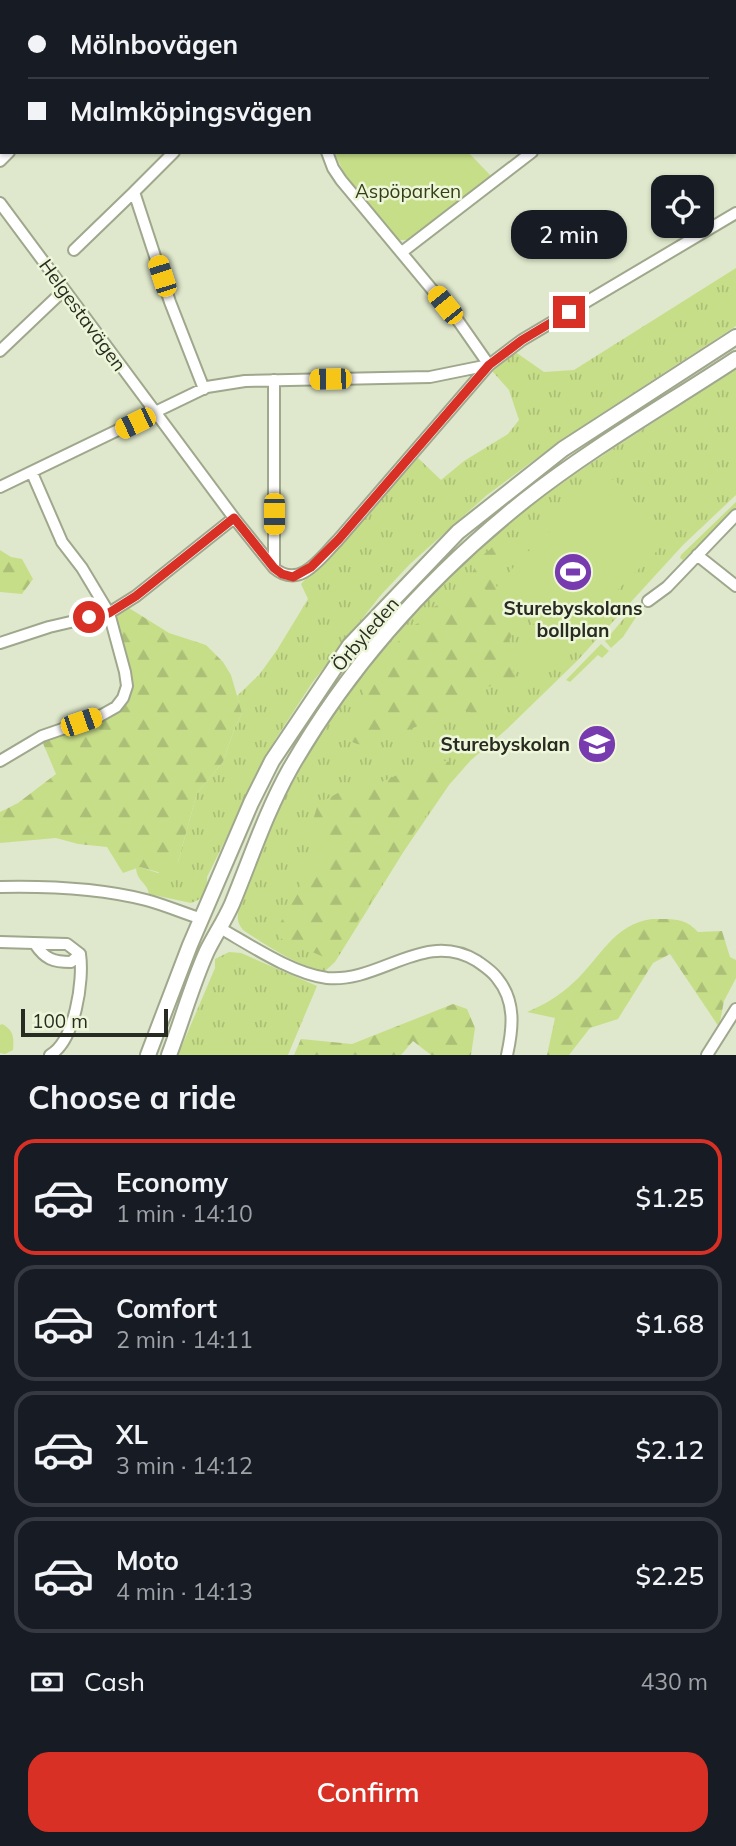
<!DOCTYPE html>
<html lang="en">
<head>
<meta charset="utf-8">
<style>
	body { margin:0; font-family:Mulish,sans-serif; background:#242831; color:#f1f3f6; height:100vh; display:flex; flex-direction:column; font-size:26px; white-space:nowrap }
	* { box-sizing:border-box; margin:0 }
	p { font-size:23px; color:#9ea1a6 }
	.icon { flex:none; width:38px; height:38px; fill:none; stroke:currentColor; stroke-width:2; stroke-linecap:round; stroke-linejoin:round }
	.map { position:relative; height:1055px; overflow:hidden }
	.side { display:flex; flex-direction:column; background:#171b24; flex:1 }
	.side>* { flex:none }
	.top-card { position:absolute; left:0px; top:0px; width:737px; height:154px; box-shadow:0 2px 5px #0004; display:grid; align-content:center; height:154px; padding:0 28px; background:#171b24 }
	.tools { position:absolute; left:651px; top:175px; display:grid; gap:14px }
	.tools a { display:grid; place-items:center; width:63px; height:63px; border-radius:14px; background:#171b24; box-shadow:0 2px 5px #0004; font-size:35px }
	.scale { position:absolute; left:21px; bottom:18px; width:147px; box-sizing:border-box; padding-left:7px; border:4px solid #282b21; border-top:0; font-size:19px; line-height:24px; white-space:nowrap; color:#282b21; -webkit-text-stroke:5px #edf6d9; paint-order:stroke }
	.end { position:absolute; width:32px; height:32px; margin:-16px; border:9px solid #d93025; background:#fff; box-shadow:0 0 0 4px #fff }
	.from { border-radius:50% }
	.bubble { position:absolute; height:49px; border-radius:21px; background:#171b24; box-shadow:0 2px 5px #0004; font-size:23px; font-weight:600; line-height:49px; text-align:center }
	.car { position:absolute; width:21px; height:42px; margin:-21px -10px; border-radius:9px; box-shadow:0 0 5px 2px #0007; background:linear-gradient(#f5c518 24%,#345 0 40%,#f5c518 0 76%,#345 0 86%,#f5c518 0) }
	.top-card b { display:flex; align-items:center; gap:24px; height:66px; font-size:26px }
	.top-card b+b { border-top:2px solid #363941 }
	.top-card i { width:18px; height:18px; background:#f1f3f6 }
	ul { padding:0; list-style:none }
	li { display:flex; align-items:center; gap:21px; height:116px; margin:0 14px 10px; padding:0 14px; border:4px solid #363941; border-radius:21px }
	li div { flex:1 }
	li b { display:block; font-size:26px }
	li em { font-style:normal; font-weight:600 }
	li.current { border-color:#d93025 }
	li>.icon { width:63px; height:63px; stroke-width:1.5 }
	h2 { padding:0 28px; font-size:32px; line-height:84px }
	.pay { display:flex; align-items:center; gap:18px; height:77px; padding:0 28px; font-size:26px }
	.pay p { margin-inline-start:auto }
	.action { display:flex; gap:14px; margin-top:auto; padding:14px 28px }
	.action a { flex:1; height:80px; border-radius:21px; background:#d93025; color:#fff; font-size:28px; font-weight:600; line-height:80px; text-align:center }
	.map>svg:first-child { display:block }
</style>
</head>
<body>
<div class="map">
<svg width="736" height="1055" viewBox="0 0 736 1055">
	<defs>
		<pattern id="grass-tufts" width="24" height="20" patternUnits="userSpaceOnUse" patternTransform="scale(1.75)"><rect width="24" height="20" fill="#c7de89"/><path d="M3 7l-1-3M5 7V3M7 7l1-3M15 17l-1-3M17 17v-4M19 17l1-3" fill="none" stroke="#abbf76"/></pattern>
		<pattern id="forest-firs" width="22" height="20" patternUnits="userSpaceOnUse" patternTransform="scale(1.75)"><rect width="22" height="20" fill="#c7de89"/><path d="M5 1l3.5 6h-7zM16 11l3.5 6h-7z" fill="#abbf76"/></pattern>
	</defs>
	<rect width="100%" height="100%" fill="#dfe8cc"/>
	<!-- grass -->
	<path fill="url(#grass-tufts)" d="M736,268v58l-172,112 -77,57 -77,69 -30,32 -68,87 -37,57 -68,137c0,14 -1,21 -16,26l-42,-9c-2,-12 -12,-12 -13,-26l4,-1 18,6 20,-11 19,-69 26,-31 12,-35 7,-14 -5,-17 22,-21 18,-25 31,-51 -7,-15 117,-126 23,22 23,-19 44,-27 11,-14 -10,-30 -17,-19 22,-20 30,21 30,-2z
		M736,369v126l-53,50 -106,116 -70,68 -36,31 -22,25 -45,66 -69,111 -11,10c-29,-8 -56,-25 -81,-42 -7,-9 -6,-14 -3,-25 15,-38 28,-76 47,-112 60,-114 147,-215 250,-292 64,-47 133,-88 199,-132z
		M736,502v6l-53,52 -3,-2 1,-3z
		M635,605l5,6 -17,26 -12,11 -6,-7z
		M601,644l8,7 -7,7 -4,-3 -28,27 -4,-2z
		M229,952l12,1 76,33 -29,69h-110l37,-87v-9z"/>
	<!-- forest -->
	<path fill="url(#forest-firs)" d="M502,541l2,9c-27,29 -8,29 6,55 3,6 4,15 7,21l-15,27 20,32 -5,9h-14l-7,-9 -14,3 -10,10 19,16 -8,4 -24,-10 -87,38 -15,-2 -14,-6 7,-12 23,-14 2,-9 -9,-5 -5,-10 49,-61 15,-7 9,-13 28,-16h25l-10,-9 -5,-9 9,-17z
		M0,550l11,7 11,2 11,20 -11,15 -22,-2z
		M129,608l40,25 37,12 17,17 8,13 11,38 -7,14 -12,35 -26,31 -19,69 -6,14 -32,-9 -17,6 -16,-26 -29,-3 -22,-6 -56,5v-31l18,-9 38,-29 -14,-33 58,-21 26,-24 -13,-80z
		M437,759l12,3 2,12 -4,12 -29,40 -85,135 -53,-23 -1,-13 17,-29 7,-19 17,-18 11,-8 2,-11 -19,-6 -1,-14 5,-16 36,-20h23l29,-13h12l10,-3z
		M652,919c19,0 33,-2 46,13l24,-1 8,26 6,3v18l-12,23 -5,26 -49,-73 -17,9 -35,56 -28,9 -21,27h-22l8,-37 -28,-6c17,-7 32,-16 46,-29 27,-24 40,-59 79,-64z
		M453,1004l14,5 8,19 -4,27h-40l-18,-14 -12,14h-107l7,-16 51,5z"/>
	<!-- park -->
	<path fill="#c7de89" d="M334,152h134l23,24 -74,58 -9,6h-9l-54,-65z
		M614,479l55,60 -104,103 -8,16 -21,20 -17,-19 21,-19 -1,-10 -40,-45 22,-27 79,-72z
		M2,1024c12,6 12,14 11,26l-8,4 -5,-1v-28z"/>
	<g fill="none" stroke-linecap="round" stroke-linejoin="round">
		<!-- street casing -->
		<g stroke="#9fa78c" stroke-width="14">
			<path id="street" d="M220,0l2,2
				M143,2l2,-2
				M393,2l2,-2
				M544,2l2,-2
				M707,2l1,-2
				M735,144l1,2
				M174,152l-40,40 36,110 34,87
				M0,161l9,-9
				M0,203l234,315 40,50c26,22 46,-10 64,-28l151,-175 33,-25 214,-127
				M74,250l60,-58
				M402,252l130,-100
				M0,351l63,-60
				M0,487l207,-100 38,-6 185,-4 59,-12 -30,-43 -118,-142 -8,-12 -6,-16
				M697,555l39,31
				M274,568v-188
				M648,601l19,-14 69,-72
				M0,643l49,-16 60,-14 27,-17 98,-78
				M0,761l42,-25 58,-20 16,-9 7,-9 4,-12 -2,-14 -16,-59 -27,-45 -20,-26 -30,-69
				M0,887c48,-1 99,1 146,13 19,5 37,13 56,19
				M220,928c30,17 73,46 107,50 54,5 97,-49 150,-17 7,5 15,10 20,17 19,23 16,50 10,77
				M0,942l67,2 13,10 -9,8c-18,0 -26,-3 -36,-18
				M50,1055c25,-14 34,-75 30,-101
				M707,1055l29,-46"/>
		</g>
		<!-- secondary casing -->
		<g stroke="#9fa78c" stroke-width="18">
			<path id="secondary" d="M148,1055l42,-110 61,-142 21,-42 78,-116 108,-113 105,-83 173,-112
				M169,1055c13,-34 23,-71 38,-104 8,-16 18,-31 25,-47 19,-46 34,-92 58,-135 60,-105 141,-194 235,-269 66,-52 141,-95 211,-141"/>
		</g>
		<!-- street -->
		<use href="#street" stroke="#fff" stroke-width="10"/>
		<!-- secondary -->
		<use href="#secondary" stroke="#fff" stroke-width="14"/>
	</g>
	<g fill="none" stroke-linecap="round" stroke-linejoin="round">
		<!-- route -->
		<path stroke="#d93025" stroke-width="9" d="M89,617l20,-4 27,-17 98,-78 40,50 8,6 11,3 18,-10 27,-27 151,-175 33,-25 47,-28"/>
	</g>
	<!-- icons -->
	<defs>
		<g id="stadium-disc" transform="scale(2.0125)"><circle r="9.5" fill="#783aaf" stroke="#edf6d9"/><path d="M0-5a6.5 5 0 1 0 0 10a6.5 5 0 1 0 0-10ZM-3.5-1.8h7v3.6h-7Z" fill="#fff"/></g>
		<g id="school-disc" transform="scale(2.0125)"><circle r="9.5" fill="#783aaf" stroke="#edf6d9"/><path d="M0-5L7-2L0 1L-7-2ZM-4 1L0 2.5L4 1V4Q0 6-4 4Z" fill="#fff"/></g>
	</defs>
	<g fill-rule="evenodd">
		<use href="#stadium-disc" x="573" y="572"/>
		<use href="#school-disc" x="597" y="744"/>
	</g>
	<g text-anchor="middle" stroke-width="5" stroke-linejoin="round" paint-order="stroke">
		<!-- park labels -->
		<g font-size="19" fill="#353f16" stroke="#edf6d9">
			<text x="408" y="198">Aspöparken</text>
		</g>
		<!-- street labels -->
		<g font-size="19" fill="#282b21" stroke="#edf6d9">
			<text transform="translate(83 315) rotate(54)" y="7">Helgestavägen</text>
			<text transform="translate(365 634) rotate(-49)" y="7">Örbyleden</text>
		</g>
		<!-- poi labels -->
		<g font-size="19" font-weight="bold" fill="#282b21" stroke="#edf6d9">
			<text x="573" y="615">Sturebyskolans<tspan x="573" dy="22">bollplan</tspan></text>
			<text x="570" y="751" text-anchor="end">Sturebyskolan</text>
		</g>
	</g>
</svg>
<div class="tools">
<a><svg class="icon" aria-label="locate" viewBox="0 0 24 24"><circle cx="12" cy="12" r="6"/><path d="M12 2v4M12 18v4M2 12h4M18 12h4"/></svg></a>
</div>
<div class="scale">100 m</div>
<i class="end from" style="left:89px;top:617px"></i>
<i class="end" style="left:569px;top:312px"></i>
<div class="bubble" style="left:511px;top:210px;width:116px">2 min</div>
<i class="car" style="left:162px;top:276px;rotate:342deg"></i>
<i class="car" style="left:445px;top:305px;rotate:321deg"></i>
<i class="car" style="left:330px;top:379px;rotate:269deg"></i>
<i class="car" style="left:135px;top:423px;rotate:244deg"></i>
<i class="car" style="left:274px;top:514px;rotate:180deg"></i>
<i class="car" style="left:81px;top:722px;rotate:71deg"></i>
<div class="top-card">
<b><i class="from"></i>Mölnbovägen</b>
<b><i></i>Malmköpingsvägen</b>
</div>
</div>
<section class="side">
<h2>Choose a ride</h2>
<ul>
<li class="current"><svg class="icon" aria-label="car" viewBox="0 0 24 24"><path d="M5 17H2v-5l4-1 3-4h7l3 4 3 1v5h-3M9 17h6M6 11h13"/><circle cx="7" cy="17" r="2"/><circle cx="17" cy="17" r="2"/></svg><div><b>Economy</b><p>1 min · 14:10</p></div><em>$1.25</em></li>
<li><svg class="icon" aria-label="car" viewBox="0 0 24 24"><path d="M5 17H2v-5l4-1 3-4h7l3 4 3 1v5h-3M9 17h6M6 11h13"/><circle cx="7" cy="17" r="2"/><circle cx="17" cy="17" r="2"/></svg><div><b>Comfort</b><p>2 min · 14:11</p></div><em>$1.68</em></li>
<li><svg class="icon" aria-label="car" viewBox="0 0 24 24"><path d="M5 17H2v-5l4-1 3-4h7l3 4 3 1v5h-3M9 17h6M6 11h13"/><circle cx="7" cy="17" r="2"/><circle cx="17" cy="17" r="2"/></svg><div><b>XL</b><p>3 min · 14:12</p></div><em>$2.12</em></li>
<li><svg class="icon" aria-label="car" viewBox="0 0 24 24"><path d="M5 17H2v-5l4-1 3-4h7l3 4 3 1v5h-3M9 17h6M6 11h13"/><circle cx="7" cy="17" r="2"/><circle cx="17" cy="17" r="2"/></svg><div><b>Moto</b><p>4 min · 14:13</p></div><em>$2.25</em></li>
</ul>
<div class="pay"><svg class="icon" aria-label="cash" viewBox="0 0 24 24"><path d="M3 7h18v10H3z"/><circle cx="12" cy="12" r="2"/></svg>Cash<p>430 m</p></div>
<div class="action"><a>Confirm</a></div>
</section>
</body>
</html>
